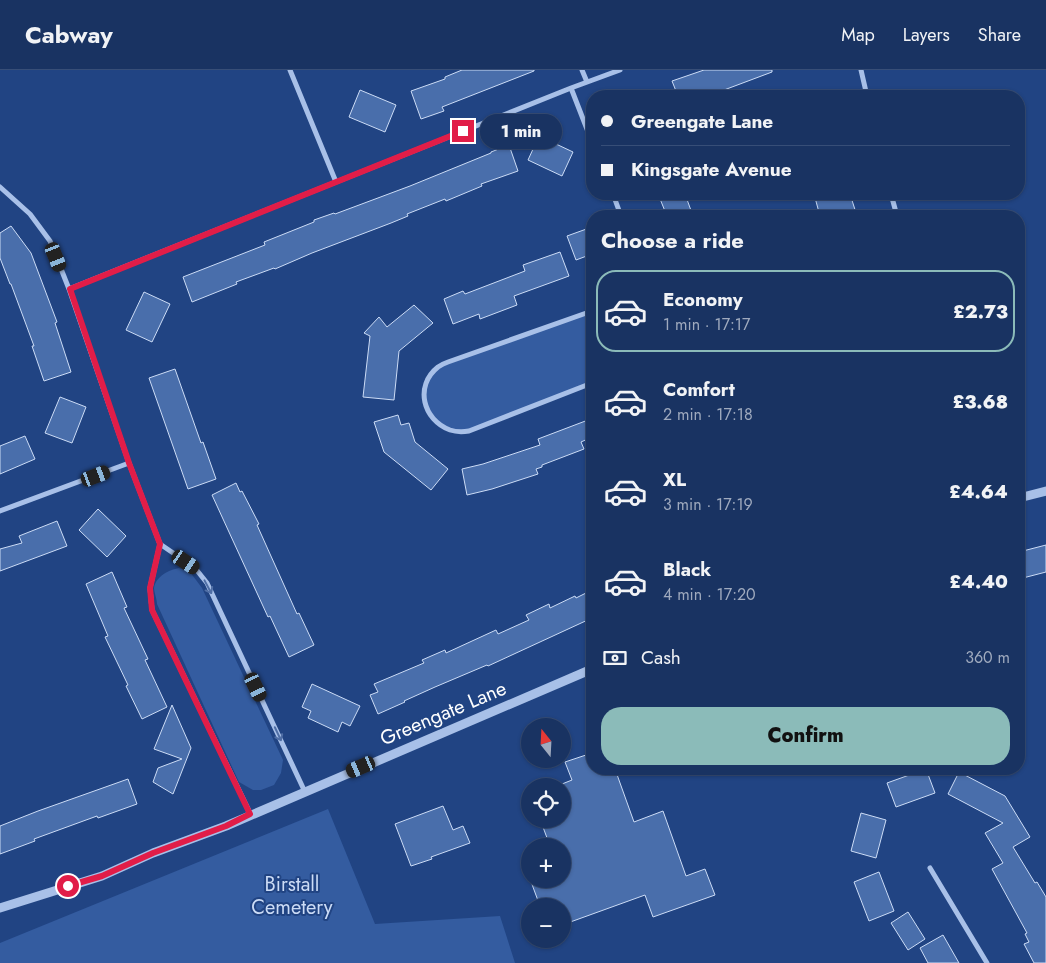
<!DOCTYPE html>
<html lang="en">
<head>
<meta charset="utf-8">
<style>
	body { margin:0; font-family:Jost,sans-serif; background:#263f6b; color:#f1f3f6; height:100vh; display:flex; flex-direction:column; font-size:19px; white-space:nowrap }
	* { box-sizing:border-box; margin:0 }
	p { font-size:16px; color:#9faabe }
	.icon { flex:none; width:28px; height:28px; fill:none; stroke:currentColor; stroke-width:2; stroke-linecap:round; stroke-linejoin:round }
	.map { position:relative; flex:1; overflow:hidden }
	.panel { position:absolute; left:586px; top:140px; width:439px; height:565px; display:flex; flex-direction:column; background:#193362; border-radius:20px; box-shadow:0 1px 4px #0004,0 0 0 1px #374e77 }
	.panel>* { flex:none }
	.hud { position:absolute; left:586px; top:20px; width:439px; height:110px; border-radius:20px; box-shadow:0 1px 4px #0004,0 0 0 1px #374e77; display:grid; align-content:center; height:110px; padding:0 15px; background:#193362 }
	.needle { width:32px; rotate:342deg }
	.controls { position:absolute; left:521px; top:648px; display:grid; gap:10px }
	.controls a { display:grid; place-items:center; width:50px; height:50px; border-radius:50%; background:#193362; box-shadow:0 1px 4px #0004,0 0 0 1px #374e77; font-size:25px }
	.end { position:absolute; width:22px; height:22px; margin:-11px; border:6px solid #e11d48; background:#fff; box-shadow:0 0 0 2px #fff }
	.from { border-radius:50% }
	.bubble { position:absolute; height:35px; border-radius:18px; background:#193362; box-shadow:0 1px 4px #0004,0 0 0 1px #374e77; font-size:16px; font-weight:800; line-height:35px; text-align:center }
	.car { position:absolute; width:15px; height:30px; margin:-15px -8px; border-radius:6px; box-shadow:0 0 4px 1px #0007; background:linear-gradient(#222 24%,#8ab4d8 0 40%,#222 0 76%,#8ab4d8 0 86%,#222 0) }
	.hud b { display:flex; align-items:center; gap:18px; height:48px; font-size:19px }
	.hud b+b { border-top:1px solid #374e77 }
	.hud i { width:12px; height:12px; background:#f1f3f6 }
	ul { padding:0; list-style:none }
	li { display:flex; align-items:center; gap:15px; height:82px; margin:0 10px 8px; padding:0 5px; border:2px solid transparent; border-radius:20px }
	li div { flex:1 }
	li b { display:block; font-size:19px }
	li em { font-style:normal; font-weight:800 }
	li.on { border-color:#8bbbb9 }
	li>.icon { width:45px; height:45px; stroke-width:1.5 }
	h2 { padding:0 15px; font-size:22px; line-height:60px }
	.pay { display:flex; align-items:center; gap:12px; height:55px; padding:0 15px; font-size:19px }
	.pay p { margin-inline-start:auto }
	.cta { display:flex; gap:10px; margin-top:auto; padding:10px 15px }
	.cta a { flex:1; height:58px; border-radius:20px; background:#8bbbb9; color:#111; font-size:20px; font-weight:800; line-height:58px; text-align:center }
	header { display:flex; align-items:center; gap:30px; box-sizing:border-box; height:70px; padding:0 25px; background:#193362; border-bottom:1px solid #374e77 }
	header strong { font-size:24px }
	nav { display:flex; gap:28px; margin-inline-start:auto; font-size:18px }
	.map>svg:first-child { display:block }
</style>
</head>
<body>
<header>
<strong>Cabway</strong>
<nav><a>Map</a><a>Layers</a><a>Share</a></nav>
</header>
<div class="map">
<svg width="1046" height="893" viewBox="0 0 1046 893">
	<rect width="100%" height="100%" fill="#214483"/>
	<!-- green -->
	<path fill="#345ca0" d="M592,241v72l-123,48h-17l-17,-11 -11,-20 4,-20 9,-12z
		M179,498l11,4 12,16 81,172 -2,13 -7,12 -13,5h-8l-14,-8 -82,-178c0,-5 -3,-12 -3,-16 2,-12 15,-18 25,-20z
		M328,739l47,115 125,-8 15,47h-515v-20z"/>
	<!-- building -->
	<path fill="#496eab" stroke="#ccdcf6" d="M462,0h72v1l-92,36 2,4 -23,8 -10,-28 34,-12v-2z
		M704,0h68v2l-48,18v2l-12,4h-34l-6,-15z
		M360,20l36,15 -11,27 -36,-15z
		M539,66l34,16 -11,24 -34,-16z
		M509,75l9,26 -37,13 1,2 -36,15 -1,-2 -38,15 1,2 -17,7 -79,30 -37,16 -1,-1 -38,14 1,2 -45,18 -9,-25 82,-32 -1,-3 50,-20v-2l20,-7 1,1 75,-28 81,-33v-1z
		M658,124h27l8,22h-26z
		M814,124h36l7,22h-37z
		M11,156l20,27 26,69 -2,1 16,49 -27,9 -12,-35h2l-23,-62h-1l-10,-26v-25z
		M592,157v27l-16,6 -9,-24z
		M560,182l9,24 -55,20 3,9 -37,14 -1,-5 -26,10 -9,-25 19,-8 2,3 60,-23 -2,-6z
		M144,222l26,12 -18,38 -26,-12z
		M414,235l19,18 -34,28 -5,49 -31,-3 7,-61 -6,-3 15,-16 8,10z
		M175,299l26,74 2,-1 13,37 -28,10 -39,-111z
		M60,327l26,10 -14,36 -27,-10z
		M398,345l3,10 8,-2 6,19 33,27 -17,21 -47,-38 -10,-30z
		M588,350l4,13v4l-11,5 3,7 -42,16v2l-6,2 2,5 -46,15 -25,6 -5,-26 21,-5 57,-19 -2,-6z
		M25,366l10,23 -35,15v-28z
		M236,413l4,9 2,-1 17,33 -2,1 40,89 2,-1 15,32 -25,12 -19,-41 -2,1 -56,-122z
		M98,439l28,27 -19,21 -28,-27z
		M57,451l10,25 -67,25v-22l22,-6 -3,-7z
		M1046,475v27l-27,7v-27z
		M112,502l15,35 -3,1 24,51 -3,1 22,47 -25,12 -16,-33 2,-1 -23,-48 3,-1 -22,-52z
		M592,520v28l-104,48 -1,-1 -52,22 -31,14 1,1 -27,12 -8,-19 8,-3 -4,-8 50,-21 -2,-3 23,-10 1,3 50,-23 2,4 31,-14 -3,-5 23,-11 1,4 25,-12 1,2z
		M312,614l48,22 -10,20 -8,-4 -4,10 -30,-14 3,-7 -9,-4z
		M172,635l19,43 -18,46 -20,-12 5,-14 24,-9 -28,-10z
		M592,683v16h23l19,53 29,-11 23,65 19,-7 10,26 -62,22 -8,-22 -83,30v-19h-22l-10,-27h32v-33h-12l-10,-27h22v-35l10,-4 -7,-18z
		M926,699l9,24 -39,14 -9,-24z
		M959,702l46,24 25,41 -17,10 22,36 2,-1 9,15v66h-12l-10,-19 5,-2 -4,-8 2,-1 -35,-64 11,-6 -18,-30 18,-10 -55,-29z
		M128,709l9,25 -39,14 -1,-2 -63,23 1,2 -35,13v-28l38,-15z
		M443,736l10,24 10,-4 7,17 -39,14 1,2 -21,7 -16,-42z
		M861,743l25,7 -10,38 -25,-7z
		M879,802l15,39 -25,10 -15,-39z
		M908,842l17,27 -17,11 -17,-27z
		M943,865l16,28h-31l-8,-15z"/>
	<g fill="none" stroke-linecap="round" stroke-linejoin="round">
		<!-- minor -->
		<path stroke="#a8c0e8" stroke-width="5" d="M290,0l46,112
			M582,0l5,12
			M861,0l6,26
			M571,18l21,54
			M0,117l30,27 20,27 19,48 60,174 31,81 -10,44 2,22 99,205
			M613,124l8,22
			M891,124l6,22
			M69,219l502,-201 49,-18
			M592,241l-144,51c-3,1 -7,3 -10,5 -24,19 -15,53 12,63 6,2 13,2 19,1l123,-48
			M0,441l129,-48
			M160,474l35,24 12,15 98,209
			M930,798l57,95"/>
		<!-- tertiary -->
		<path stroke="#a8c0e8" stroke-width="9" d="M1019,428l27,-7
			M0,838l102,-32 51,-23 73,-27 366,-157"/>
	</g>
	<!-- one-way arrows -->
	<defs><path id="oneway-shaft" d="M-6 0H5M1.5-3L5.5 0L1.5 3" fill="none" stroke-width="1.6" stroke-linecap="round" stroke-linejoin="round" transform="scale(1.25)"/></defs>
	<g stroke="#506fa6">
		<use href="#oneway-shaft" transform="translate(208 517) rotate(62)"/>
		<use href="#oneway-shaft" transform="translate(278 664) rotate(65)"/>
	</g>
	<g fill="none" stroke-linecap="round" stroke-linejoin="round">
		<!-- route -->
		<path stroke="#e11d48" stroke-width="6" d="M68,816l34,-10 51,-23 73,-27 24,-12 -98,-204 -2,-22 10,-44 -31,-81 -59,-174 393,-158"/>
	</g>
	<g text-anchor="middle" stroke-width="4" stroke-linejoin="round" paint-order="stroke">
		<!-- street labels -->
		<g font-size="20" fill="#fff" stroke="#214483">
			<text transform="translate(443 643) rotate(-23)" y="7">Greengate Lane</text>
		</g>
		<!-- park labels -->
		<g font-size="20" fill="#ccdcf6" stroke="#214483">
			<text x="292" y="821">Birstall<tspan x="292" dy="23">Cemetery</tspan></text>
		</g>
	</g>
</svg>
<div class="controls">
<a><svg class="needle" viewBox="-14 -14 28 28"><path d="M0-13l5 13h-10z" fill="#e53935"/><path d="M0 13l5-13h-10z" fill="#9faabe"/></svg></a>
<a><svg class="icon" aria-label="locate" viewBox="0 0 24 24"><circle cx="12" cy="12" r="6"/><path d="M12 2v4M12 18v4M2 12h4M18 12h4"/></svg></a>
<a>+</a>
<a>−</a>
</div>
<i class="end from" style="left:68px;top:816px"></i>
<i class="end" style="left:463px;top:61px"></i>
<div class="bubble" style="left:480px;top:44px;width:82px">1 min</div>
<i class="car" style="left:56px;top:187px;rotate:158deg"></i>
<i class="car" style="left:96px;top:406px;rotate:69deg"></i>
<i class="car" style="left:186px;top:492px;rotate:124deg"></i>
<i class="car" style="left:256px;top:617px;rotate:155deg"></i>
<i class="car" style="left:361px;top:697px;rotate:247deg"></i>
<div class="hud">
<b><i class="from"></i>Greengate Lane</b>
<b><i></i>Kingsgate Avenue</b>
</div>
<section class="panel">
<h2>Choose a ride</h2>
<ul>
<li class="on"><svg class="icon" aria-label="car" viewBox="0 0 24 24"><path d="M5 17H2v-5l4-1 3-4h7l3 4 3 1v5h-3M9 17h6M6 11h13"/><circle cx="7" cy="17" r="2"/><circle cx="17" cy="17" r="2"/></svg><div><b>Economy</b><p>1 min · 17:17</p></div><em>£2.73</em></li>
<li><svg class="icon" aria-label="car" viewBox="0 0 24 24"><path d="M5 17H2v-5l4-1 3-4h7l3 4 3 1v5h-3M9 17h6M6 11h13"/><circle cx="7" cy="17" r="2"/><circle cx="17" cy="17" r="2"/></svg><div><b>Comfort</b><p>2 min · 17:18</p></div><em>£3.68</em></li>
<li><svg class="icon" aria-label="car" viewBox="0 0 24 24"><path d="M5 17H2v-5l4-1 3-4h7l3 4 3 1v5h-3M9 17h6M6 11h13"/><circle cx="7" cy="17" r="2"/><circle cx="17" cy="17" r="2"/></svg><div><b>XL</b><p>3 min · 17:19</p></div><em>£4.64</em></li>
<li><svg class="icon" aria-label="car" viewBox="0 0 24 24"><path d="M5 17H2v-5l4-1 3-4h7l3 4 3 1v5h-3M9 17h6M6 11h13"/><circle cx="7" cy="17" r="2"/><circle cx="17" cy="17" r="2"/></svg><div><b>Black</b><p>4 min · 17:20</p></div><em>£4.40</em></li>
</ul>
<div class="pay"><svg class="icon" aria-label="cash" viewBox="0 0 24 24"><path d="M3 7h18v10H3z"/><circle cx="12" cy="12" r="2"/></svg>Cash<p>360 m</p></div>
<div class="cta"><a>Confirm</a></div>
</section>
</div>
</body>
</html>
